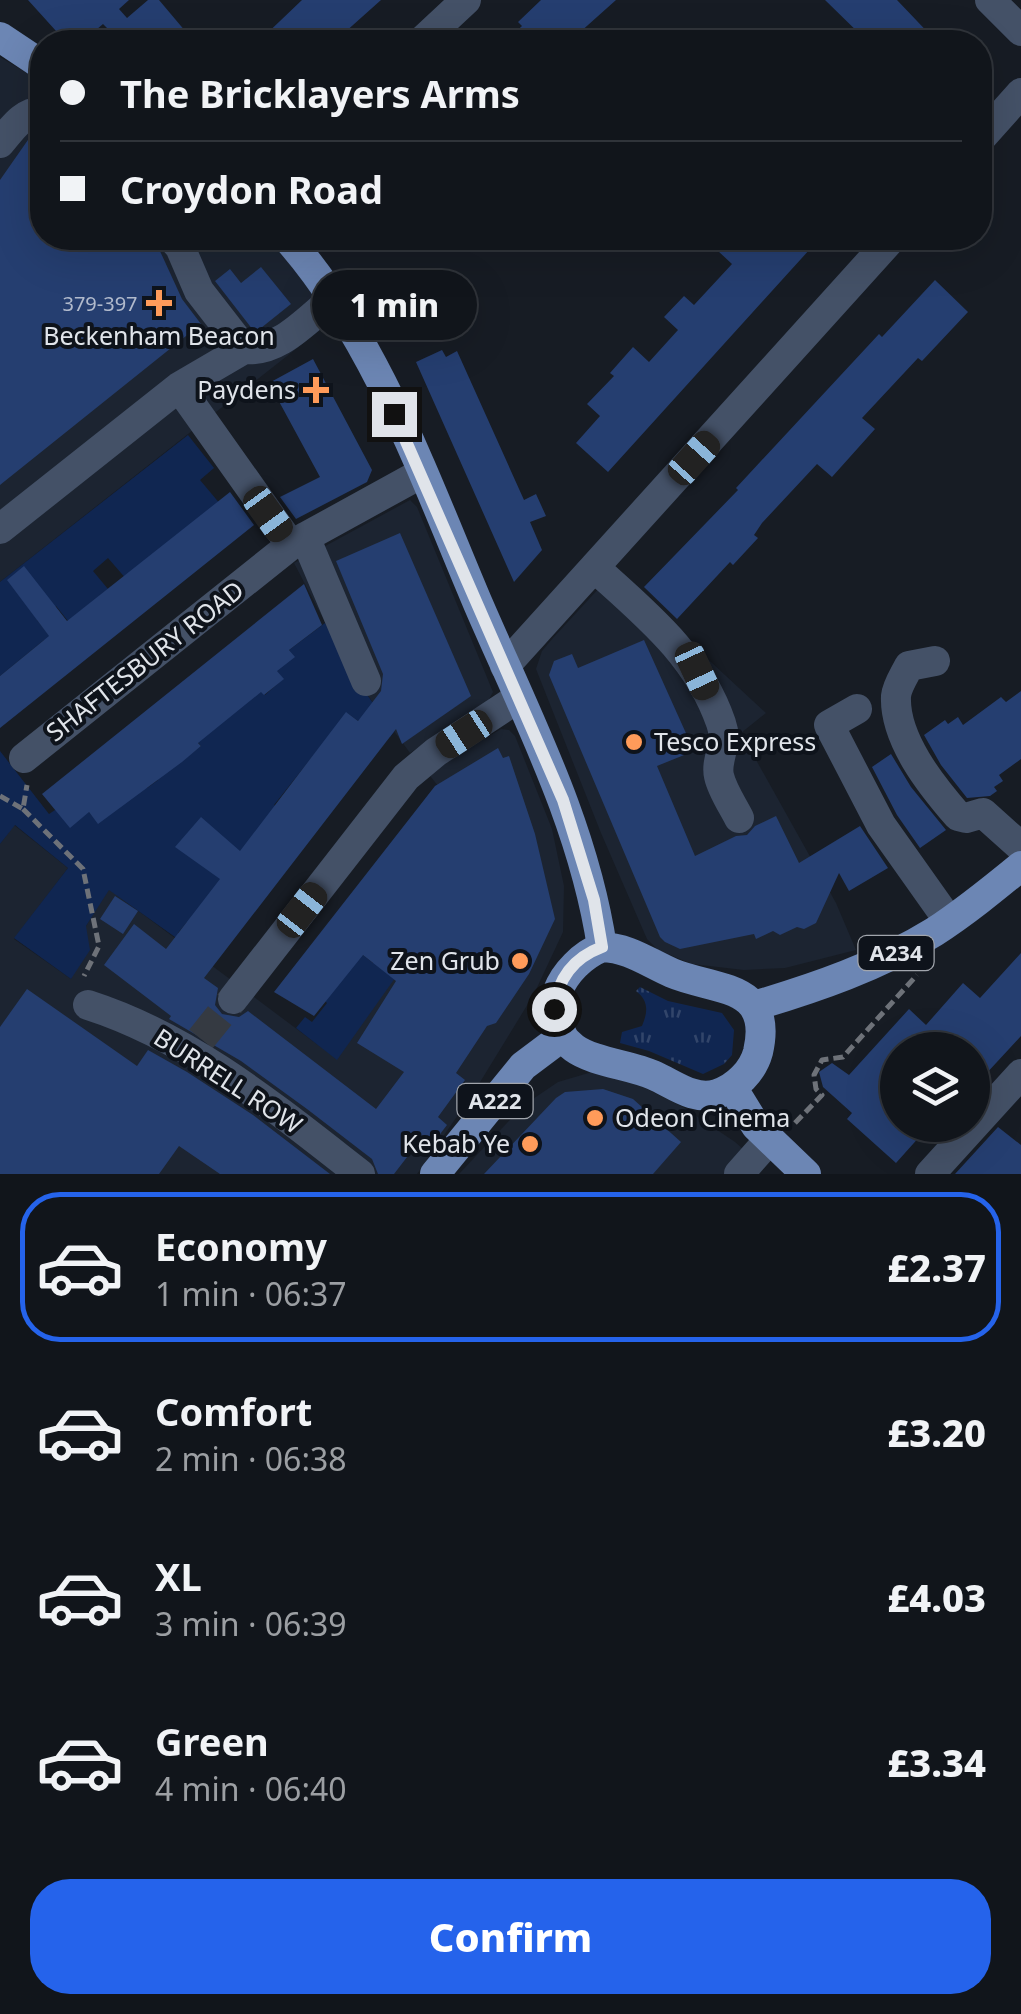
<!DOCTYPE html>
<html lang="en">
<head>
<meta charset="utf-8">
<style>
	body { margin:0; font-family:"Noto Sans",sans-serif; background:#1a1e24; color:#f1f3f6; height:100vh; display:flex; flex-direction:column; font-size:38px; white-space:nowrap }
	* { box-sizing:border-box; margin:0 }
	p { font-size:32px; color:#9c9fa3 }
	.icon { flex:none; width:55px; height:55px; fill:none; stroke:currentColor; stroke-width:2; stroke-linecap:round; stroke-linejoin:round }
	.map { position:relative; height:1174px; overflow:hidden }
	.panel { display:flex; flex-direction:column; background:#11151b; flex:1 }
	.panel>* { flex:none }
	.guide { position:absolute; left:30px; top:30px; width:962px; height:220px; border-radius:40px; box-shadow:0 10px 40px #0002,0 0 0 2px #30343a; display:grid; align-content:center; height:220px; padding:0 30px; background:#11151b }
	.fabs { position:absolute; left:880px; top:1032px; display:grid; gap:20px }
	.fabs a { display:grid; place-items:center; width:110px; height:110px; border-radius:50%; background:#11151b; box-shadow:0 10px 40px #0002,0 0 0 2px #30343a; font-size:50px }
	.end { position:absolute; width:45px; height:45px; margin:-22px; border:12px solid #e0e4ea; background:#111; box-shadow:0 0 0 5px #111 }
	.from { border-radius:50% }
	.bubble { position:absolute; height:70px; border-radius:35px; background:#11151b; box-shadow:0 10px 40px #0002,0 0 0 2px #30343a; font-size:32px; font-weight:800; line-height:70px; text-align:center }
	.car { position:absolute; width:30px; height:60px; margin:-30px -15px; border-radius:12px; box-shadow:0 0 8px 2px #0007; background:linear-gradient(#222 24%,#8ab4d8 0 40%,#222 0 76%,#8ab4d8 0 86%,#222 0) }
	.guide b { display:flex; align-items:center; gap:35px; height:95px; font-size:38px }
	.guide b+b { border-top:2px solid #30343a }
	.guide i { width:25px; height:25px; background:#f1f3f6 }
	ul { padding:18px 0 0; list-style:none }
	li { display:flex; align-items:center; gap:30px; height:150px; margin:0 20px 15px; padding:0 10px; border:5px solid transparent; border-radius:40px }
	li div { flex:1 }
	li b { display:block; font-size:38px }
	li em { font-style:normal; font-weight:800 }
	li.on { border-color:#2563eb }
	li>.icon { width:90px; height:90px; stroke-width:1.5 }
	.cta { display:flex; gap:20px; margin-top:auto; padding:20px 30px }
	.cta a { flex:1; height:115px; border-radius:40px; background:#2563eb; color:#fff; font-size:40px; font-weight:800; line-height:115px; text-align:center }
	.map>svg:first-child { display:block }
</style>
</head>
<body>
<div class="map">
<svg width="1021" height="1174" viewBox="0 0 1021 1174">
	<defs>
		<pattern id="grass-tufts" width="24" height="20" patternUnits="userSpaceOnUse" patternTransform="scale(2.5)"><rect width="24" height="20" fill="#102651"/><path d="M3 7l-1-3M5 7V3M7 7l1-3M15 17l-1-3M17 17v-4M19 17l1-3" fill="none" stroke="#32456a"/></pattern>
	</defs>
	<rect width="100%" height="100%" fill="#171c24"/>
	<!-- built -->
	<path fill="#1c2431" d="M0,57l42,25v156h226l39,44 22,41 -329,259z
		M410,500l7,7 76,185 -5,9 -78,52 -58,-79 -58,-111z
		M614,572l152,141 -25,20 95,170 20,47 -71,18 -41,2 -52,-6 -34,-14 -11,-11 -46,-106 -65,-164 6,-18 11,-13z
		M501,729l8,1 6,6 37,93 12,57 -1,46 -29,62 -60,98 -57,82h-417v-330l14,-19 54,43 -54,71 57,40 15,-53 23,-37 228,170 125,-243 -35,-44z
		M592,1072l43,11 48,24 52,35 23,20 -11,12h-288l65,-69 34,-23z"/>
	<!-- grass -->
	<path fill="url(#grass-tufts)" d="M640,987l28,14 54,12 12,17 -2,25 -8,9 -21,10 -54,-23 -29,-8 2,-11 20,-6c6,-14 7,-25 -6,-35z"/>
	<!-- green -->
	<path fill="#102651" d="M188,435l26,33 -14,12 21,25 -87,83 -26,-30 -15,13 15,18 -40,32 -12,-15 -19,14 22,28 -15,-8 -44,36v-94z
		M325,623l27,51 42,58 -4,5 -27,-21 -5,5 -11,-8 -73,92 12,9 -89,116 -10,-8 -9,11 18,19 -87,-62 -23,36 4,24 -19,29 -57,-41 54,-70 -53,-43 -15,19v-93l49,63 6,-4 34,2 9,11 38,-50 11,15 11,-8 -26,-33 50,14 19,-15 -12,-15 63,-51 13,15 18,-16 -25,-32 36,10 -5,-7z
		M358,951l15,12 6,-7 21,15 -63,89 -41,-32 9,-11 7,5 15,-19 -6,-6c20,-12 29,-24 37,-46z"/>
	<!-- building -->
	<path fill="#253e70" d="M28,0h101l-10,9 8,9 21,-18h11l27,32 -12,10h-75l12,-10 -8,-8 -21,18h-16z
		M302,0h79l-47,42h-76z
		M541,0h75l-47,42h-64l17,-16 -4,-4z
		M825,0h72l40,42h-69z
		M30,137l12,8v93h112l28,61 19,25 -201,161v-305z
		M730,238h90l-212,234 -32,-29 24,-27 -13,-12 27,-28 -4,-3 23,-26 16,15 29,-32 -14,-13 20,-21 10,9 38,-41 -14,-13z
		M261,267l30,37 -30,24 -8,2 -38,-49 15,-12 11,14z
		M935,280l33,32 -46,49 -4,-3 -56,60 13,11 -43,48 -15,-13 -55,59 -8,12 4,3 -25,27 -3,-3 -53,57 -33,-32 94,-97 -2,-2 143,-154 3,3z
		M442,350l4,7 11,-6 67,149 12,-6 10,22 -16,6 12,28 -28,32 -98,-220z
		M313,359l59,111 -5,12 -71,37 -16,-22 40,-20 -51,-94z
		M230,492l24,33 -254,203v-52l49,-40 -42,-56 17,-14 43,55z
		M400,533l71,163 -69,48 -6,-15 -192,249 14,10 -3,17 7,9 17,3 9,-6 128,98 28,-37 -47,-29 39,-62 -33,-26 -49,61 -40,-24 161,-206 63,-38 5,10 6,-2 26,78 20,85 -26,55 -33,49 -9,3 -31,47 9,7 -27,37 9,8 -13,17 -10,-7 -30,39h-16l-6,-15 -65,-50 -66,-48 -72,-42 2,-3 -67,-51 30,-41 32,25 54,-70 -45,-32 26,-30 39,34 106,-139 12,9 23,-30 2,-17 -47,-113z
		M304,584l18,41 -33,25 6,7 -18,14 7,8 -20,16 -3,-3 -63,51 3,3 -19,16 -84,62 -9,-12 -19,16 -28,-34z
		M644,640l50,111 -37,15 38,90 41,-20 11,-1 8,-9 21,-10 23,47 61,-37 28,42 -39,23 -10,-18 -23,50 -12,6 -7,-2 -17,8 -7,-4 -17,8 -2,-5 -74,15 -15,-7 -5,-5 -111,-262 5,-14 18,-7 6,14z
		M1021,691v68l-22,16 4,6 -9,6 3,4 -7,5 -23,2 -26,-33 -17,-30 21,-15 3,4 10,-7 5,8 38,-28 5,5z
		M891,754l20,33 35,43 -26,18 -23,-33 -25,-48z
		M115,896l23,15 -15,23 -23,-15z
		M1021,953v83l-49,53v-39h-74v75h32l-34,38 -49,-44 5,-6 -29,-26 -4,-15 13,-9 17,12 60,-66 17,16 37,-42 17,15z
		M27,989l110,77 11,-16 39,22 66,43 77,59h-110l-41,-28 -20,28h-159v-147z
		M603,1089l30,10 48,43 -28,32h-169l72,-76 9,-6z
		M998,1127l23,18v29h-66z"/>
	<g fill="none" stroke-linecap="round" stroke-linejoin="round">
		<!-- minor-tunnel -->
		<path stroke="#353a42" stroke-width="30" stroke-dasharray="30 15" stroke-linecap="butt" d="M201,1039l32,-40"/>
		<!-- path -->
		<path stroke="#6e7279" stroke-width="5" stroke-dasharray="10 5" stroke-linecap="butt" d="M0,796l23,13 4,-24
			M23,809l60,60 16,77 -15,30
			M795,1123l27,-28 -6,-6 -2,-14 8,-15 21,-3 74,-82"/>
		<!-- minor -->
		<path stroke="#445167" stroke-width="30" d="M990,0l31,31
			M421,42l45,-42
			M980,139l41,-46
			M0,143c12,-14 23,-32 42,-31
			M172,238l8,9 19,44 45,58c35,4 62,-29 89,-50
			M179,387l112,158
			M0,529l179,-142 65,-38
			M305,537l61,144
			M596,569c51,46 102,87 125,154 8,22 -6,36 -2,53 3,14 14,30 20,42
			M935,661l-26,5c-5,10 -12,20 -13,30 -2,43 35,89 62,120l8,2 17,-5 38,34
			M505,666l387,-428
			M857,709l-28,16 52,100 68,96
			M24,758l267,-213 131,-72
			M233,999l173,-222 30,-25 82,-54
			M88,1005c103,33 187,103 272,169
			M739,1174l30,-34
			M930,1174l91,-100"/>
		<!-- major -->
		<path stroke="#6c86b4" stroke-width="30" d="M0,37l42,28
			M287,238c89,100 140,246 192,368 48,111 105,220 123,341
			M602,947c27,1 45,15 70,26 43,18 102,10 86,79 -5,19 -22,36 -41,42 -24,7 -43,-10 -64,-19 -22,-10 -60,-13 -79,-27 -42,-32 -11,-85 28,-101z
			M754,1006c61,-18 125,-40 180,-74 31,-20 59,-43 87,-66
			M732,1087l24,39 50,48
			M435,1174l88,-108 40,-30"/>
	</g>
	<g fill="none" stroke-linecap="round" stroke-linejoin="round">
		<!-- route -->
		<path stroke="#e0e4ea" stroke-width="12" d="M394,414l169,386 31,100 8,47c-29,11 -44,31 -48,62"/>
	</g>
	<!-- markers -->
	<g fill="#ff9b5a" stroke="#0e131b" stroke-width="4">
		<path d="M154 288h10v10h10v10h-10v10h-10v-10h-10v-10h10z"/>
		<path d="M311 375h10v10h10v10h-10v10h-10v-10h-10v-10h10z"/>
		<circle cx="634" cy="742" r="10"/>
		<circle cx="520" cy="961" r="10"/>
		<circle cx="595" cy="1118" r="10"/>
		<circle cx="530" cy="1144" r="10"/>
	</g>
	<g text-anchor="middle" stroke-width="8" stroke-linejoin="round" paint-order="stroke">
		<!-- number labels -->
		<g font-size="20" fill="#b1bacc">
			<text x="100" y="311">379-397</text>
		</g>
		<!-- shield labels -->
		<g fill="#0e131b" stroke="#a1a5ac" stroke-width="2.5">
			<rect x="858.5" y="936" width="75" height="34" rx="8"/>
			<rect x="457.5" y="1084" width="75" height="34" rx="8"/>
		</g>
		<g font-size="22" font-weight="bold" fill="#e0e4ea">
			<text x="896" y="961">A234</text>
			<text x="495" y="1109">A222</text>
		</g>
		<!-- poi labels -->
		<g font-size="25" fill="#e0e4ea" stroke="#0e131b" text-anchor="end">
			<text x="159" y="345" text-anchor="middle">Beckenham Beacon</text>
			<text x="296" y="399">Paydens</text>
			<text x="654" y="751" text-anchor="start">Tesco Express</text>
			<text x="500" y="970">Zen Grub</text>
			<text x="615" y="1127" text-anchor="start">Odeon Cinema</text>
			<text x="510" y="1153">Kebab Ye</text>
		</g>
		<!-- street labels -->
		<g font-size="25" fill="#e0e4ea" stroke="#0e131b">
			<text transform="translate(145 661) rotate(-38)" y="9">SHAFTESBURY ROAD</text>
			<text transform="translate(228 1081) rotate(33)" y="9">BURRELL ROW</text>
		</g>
	</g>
</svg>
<div class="fabs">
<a><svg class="icon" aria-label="layers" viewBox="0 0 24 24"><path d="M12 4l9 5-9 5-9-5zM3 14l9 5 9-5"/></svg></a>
</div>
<i class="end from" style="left:554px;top:1009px"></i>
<i class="end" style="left:394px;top:414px"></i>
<div class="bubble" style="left:312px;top:270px;width:165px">1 min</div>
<i class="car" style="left:694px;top:458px;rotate:42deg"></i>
<i class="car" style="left:268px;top:514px;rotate:144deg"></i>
<i class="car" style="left:697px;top:671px;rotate:155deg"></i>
<i class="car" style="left:464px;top:734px;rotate:237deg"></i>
<i class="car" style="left:302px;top:910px;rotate:38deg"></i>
<div class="guide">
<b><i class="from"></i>The Bricklayers Arms</b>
<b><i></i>Croydon Road</b>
</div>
</div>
<section class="panel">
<ul>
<li class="on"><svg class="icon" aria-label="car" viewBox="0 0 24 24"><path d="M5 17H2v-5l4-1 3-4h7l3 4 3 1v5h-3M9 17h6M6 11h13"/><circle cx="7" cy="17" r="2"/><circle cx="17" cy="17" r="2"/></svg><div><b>Economy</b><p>1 min · 06:37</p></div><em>£2.37</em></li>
<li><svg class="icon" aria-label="car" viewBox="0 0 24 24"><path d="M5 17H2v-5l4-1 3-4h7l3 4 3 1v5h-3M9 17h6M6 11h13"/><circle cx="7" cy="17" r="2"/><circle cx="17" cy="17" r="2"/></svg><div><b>Comfort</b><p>2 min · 06:38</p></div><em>£3.20</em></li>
<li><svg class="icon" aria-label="car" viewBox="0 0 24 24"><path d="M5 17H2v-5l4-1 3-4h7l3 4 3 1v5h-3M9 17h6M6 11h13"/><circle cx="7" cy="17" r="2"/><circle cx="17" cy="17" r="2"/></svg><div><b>XL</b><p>3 min · 06:39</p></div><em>£4.03</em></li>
<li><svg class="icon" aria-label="car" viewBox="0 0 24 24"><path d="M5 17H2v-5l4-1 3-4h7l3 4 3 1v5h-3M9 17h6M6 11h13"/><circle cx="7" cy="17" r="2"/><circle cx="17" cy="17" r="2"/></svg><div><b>Green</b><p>4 min · 06:40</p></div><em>£3.34</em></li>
</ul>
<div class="cta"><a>Confirm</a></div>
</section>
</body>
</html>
